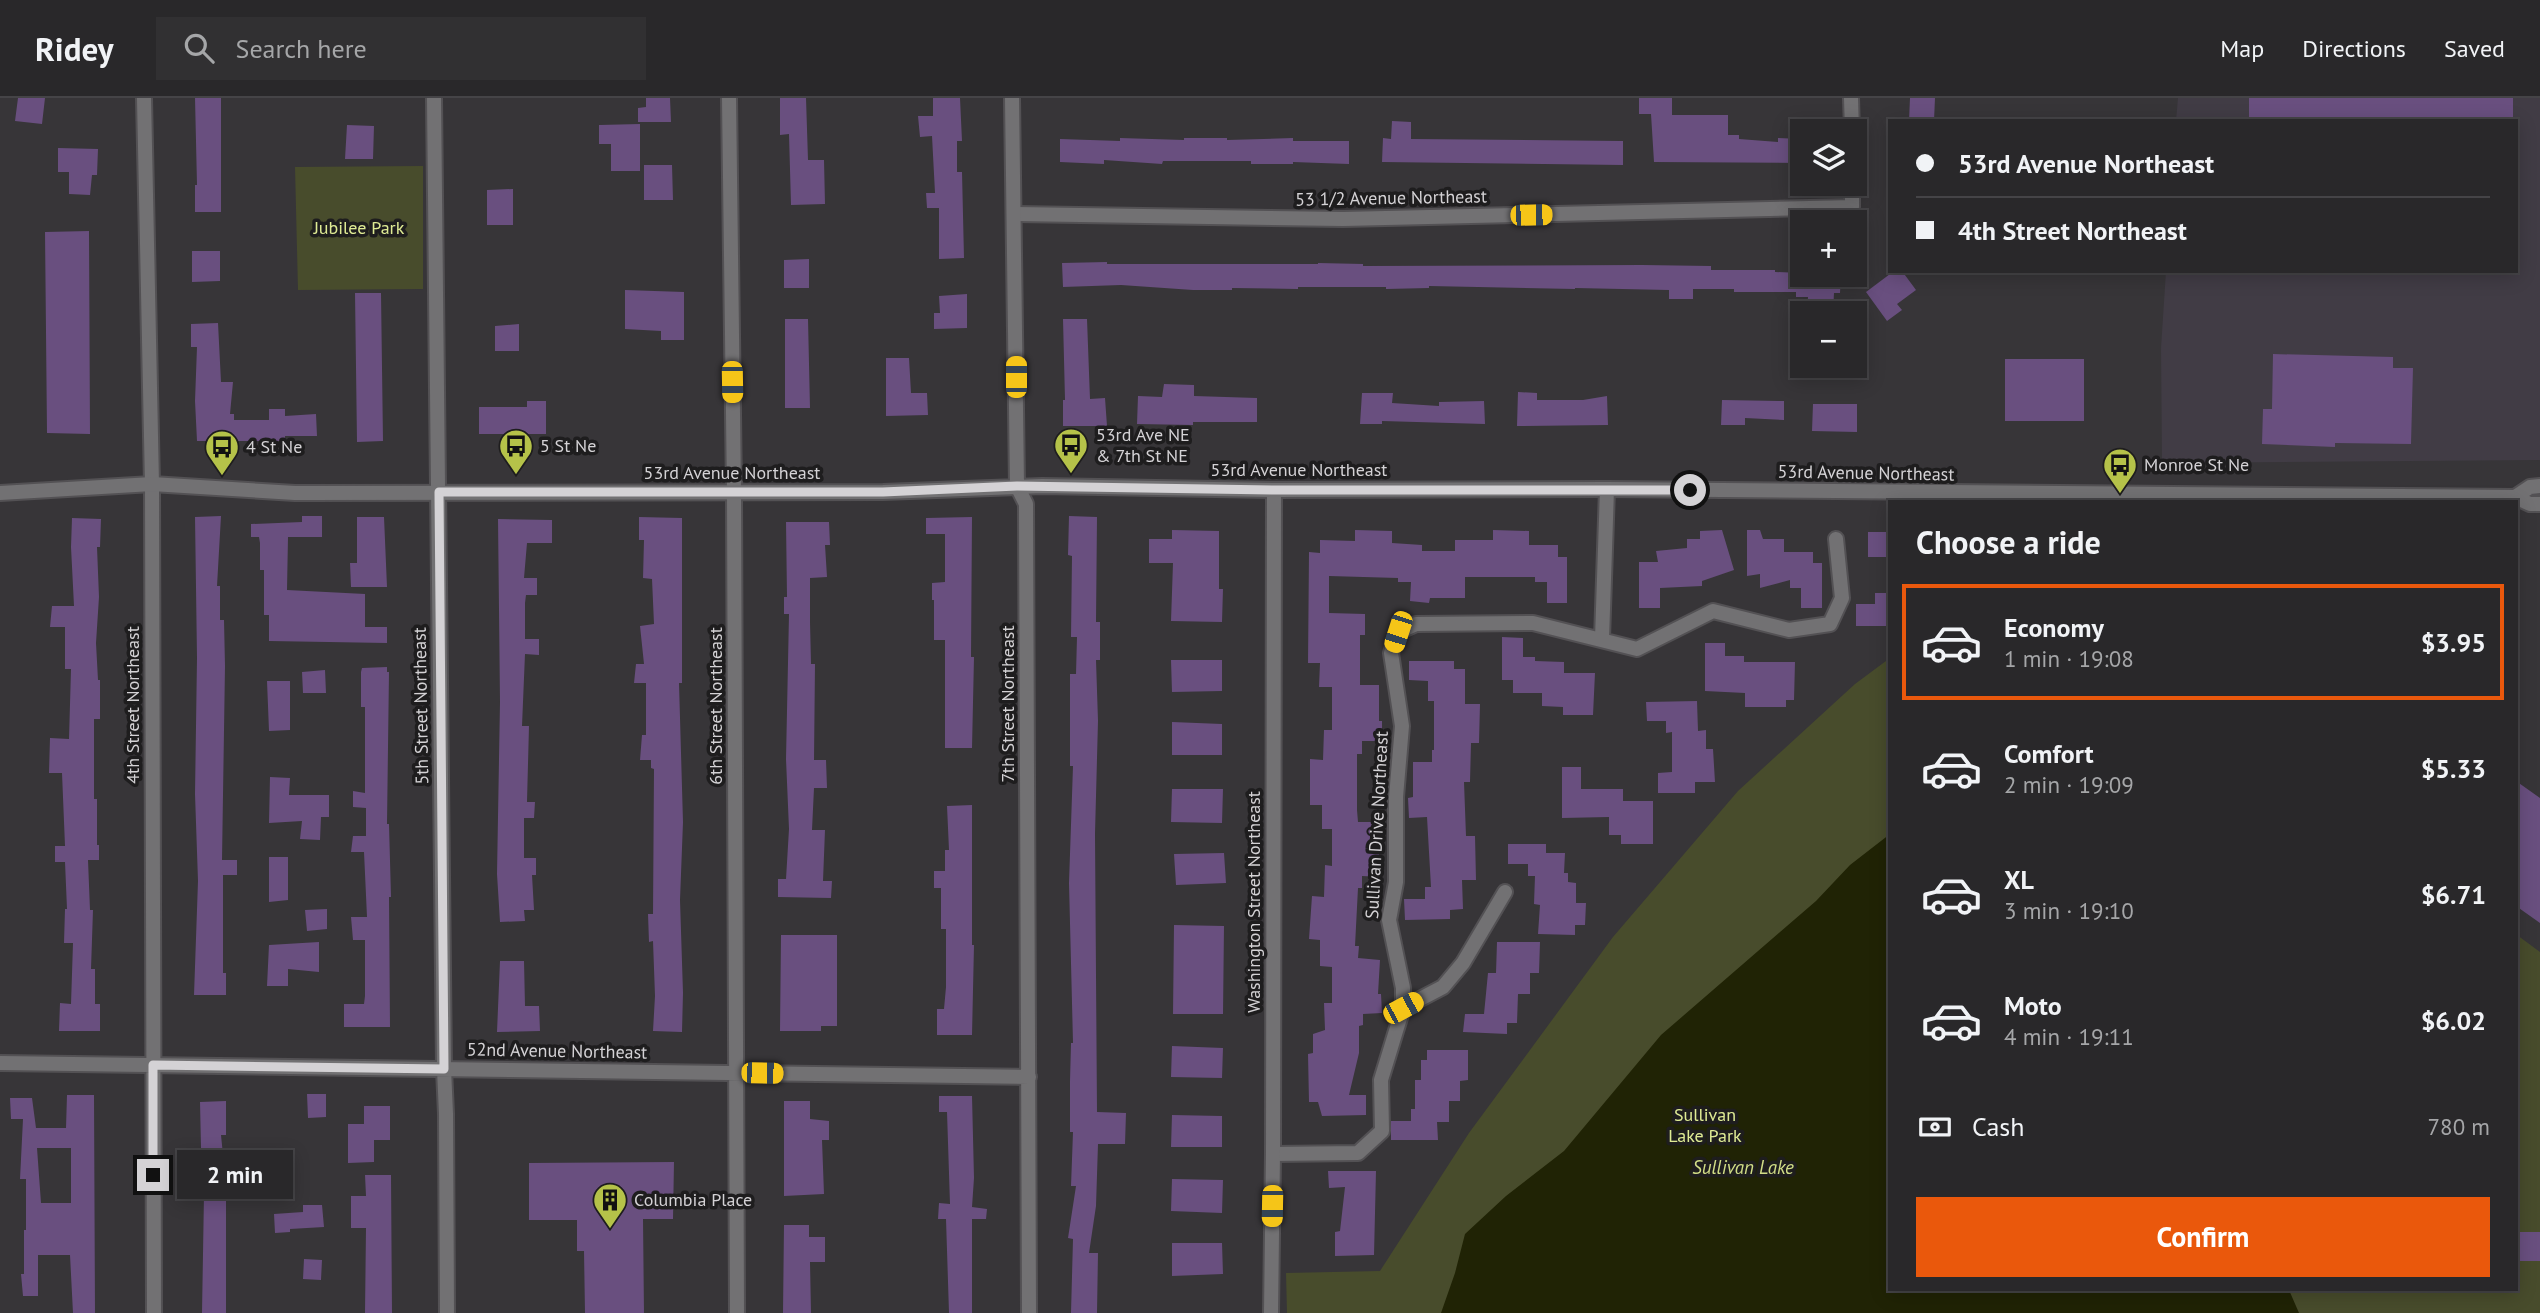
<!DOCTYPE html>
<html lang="en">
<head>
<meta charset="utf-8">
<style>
	body { margin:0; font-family:"PT Sans",sans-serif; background:#313032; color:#f1f3f6; height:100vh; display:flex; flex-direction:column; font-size:26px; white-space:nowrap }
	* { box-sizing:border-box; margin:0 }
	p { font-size:23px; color:#a5a6a8 }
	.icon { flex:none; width:38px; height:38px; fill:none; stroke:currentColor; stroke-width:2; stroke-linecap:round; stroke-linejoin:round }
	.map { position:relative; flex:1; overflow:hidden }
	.details { position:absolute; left:1888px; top:402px; width:630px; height:791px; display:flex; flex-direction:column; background:#29282a; border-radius:0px; box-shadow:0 4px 18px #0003,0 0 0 2px #454447 }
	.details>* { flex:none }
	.top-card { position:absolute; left:1888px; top:21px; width:630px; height:154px; border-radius:0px; box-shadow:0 4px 18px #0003,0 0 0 2px #454447; display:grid; align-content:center; height:154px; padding:0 28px; background:#29282a }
	.controls { position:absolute; left:1790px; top:21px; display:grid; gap:14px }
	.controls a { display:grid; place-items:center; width:77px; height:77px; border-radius:0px; background:#29282a; box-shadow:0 4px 18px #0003,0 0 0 2px #454447; font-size:35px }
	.end { position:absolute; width:32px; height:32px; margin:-16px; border:9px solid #d4d2d5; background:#111; box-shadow:0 0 0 4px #111 }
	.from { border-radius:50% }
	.bubble { position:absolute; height:49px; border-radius:0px; background:#29282a; box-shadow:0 4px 18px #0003,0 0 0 2px #454447; font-size:23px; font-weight:600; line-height:49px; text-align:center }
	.car { position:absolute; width:21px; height:42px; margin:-21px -10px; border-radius:9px; box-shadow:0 0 5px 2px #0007; background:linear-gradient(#f5c518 24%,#345 0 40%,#f5c518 0 76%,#345 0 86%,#f5c518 0) }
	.top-card b { display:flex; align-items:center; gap:24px; height:66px; font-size:26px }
	.top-card b+b { border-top:2px solid #454447 }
	.top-card i { width:18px; height:18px; background:#f1f3f6 }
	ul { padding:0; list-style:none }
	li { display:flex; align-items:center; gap:21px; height:116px; margin:0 14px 10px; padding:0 14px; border:4px solid transparent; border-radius:0px }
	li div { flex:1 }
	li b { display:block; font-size:26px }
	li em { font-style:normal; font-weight:600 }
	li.selected { border-color:#ea580c }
	li>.icon { width:63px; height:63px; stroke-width:1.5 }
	h2 { padding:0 28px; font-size:32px; line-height:84px }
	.pay { display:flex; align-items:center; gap:18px; height:77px; padding:0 28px; font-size:26px }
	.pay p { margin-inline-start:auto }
	.button { display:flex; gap:14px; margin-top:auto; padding:14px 28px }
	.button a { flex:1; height:80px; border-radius:0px; background:#ea580c; color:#fff; font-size:28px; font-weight:600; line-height:80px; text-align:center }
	header { display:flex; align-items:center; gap:42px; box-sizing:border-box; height:98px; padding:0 35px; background:#29282a; border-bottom:2px solid #454447 }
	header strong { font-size:33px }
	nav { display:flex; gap:38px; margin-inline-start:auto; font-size:24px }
	.search { width:490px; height:63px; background:#313032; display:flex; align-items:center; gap:18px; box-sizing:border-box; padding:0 24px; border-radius:0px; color:#a5a6a8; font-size:26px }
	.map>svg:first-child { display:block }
</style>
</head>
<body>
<header>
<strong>Ridey</strong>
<div class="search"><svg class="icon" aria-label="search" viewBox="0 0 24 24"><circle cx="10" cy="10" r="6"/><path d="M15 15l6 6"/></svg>Search here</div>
<nav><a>Map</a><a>Directions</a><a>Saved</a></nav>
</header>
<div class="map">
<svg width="2540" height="1215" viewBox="0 0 2540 1215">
	<rect width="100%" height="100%" fill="#373538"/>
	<!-- built -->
	<path fill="#413c45" d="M2178,0h362v362l-378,3 -1,-115 5,-77h350v-150h-340z"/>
	<!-- green -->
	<path fill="#484c2c" d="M423,68v123l-125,1 -3,-123z
		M1890,560v632h626l1,-355 23,17v361h-1253l-1,-40 94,-2 89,-138 144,-196 125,-146 117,-107z"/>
	<!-- water -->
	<path fill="#202305" d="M1890,736v456h399l10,23h-858l14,-40 10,-39 41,-38 58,-45 97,-116 155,-134 34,-36z"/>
	<!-- building -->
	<path fill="#694f7f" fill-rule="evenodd" d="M18,0h27l-3,26 -27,-3z
		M195,0h26v114h-26v-27h2z
		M646,0h24l1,24h-33v-14l8,-1z
		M780,0h26l2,62h16l1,44 -34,1 -2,-71 -9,1z
		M933,0h27l2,43h-5v31h5l2,86 -25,1v-51h-12l-1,-15h9l-3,-57 -12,1 -2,-21h15z
		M1639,0h33v17h56v20h11v4l39,3v-4l24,1v24l-148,-1 -3,-48h-12z
		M1910,0h25l-1,23h-25z
		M2249,0h264v23h-264z
		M1392,23l19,1v17l212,2v24l-241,-3 1,-24 8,1z
		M640,26v47h-29v-27h-12v-19z
		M347,27l27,1 -1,33h-28z
		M1120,40l64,2v-2h43v2l66,-2v3h56v23l-56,-2v2h-42v-3h-88l-1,3 -58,-4v4l-44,-2v-23l60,2z
		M58,50l40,1 -1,26h-5l-2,20 -21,-1v-22h-11z
		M644,67h28l1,35h-29z
		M513,91v36h-26v-35z
		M89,133l1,203 -43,-1 -2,-201z
		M192,153h28v30l-28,1z
		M809,161v29h-25v-28z
		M1107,164v2h211v-1l45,1v2l279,-1 69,1v4h64v2l27,1v2h39l-1,18h-6l-1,20h-26l1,-16h-12v-5h-62v-3h-41v10h-24v-9l-94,-2v1l-146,-3v2l-43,1v-2h-88v2l-66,-1v2h-39l-72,-5 -58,2 -1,-24z
		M1894,173h8l14,19 -19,14 5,6 -15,11 -21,-29z
		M625,192l59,2v48h-23v-9l-36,-2z
		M355,195h26l2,148 -26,1z
		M967,196v34l-33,1v-16h6l-1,-17z
		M785,221h23l2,89h-25z
		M1063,221h24l3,80 15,-1 2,28h-44v-26h2z
		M218,225l3,59h12l-3,32h4v6h35v-11h16v7l31,-2 1,22h-32v5h-88l-2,-40 2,-54h-6v-23z
		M519,226v27h-24v-25z
		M2273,256l120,3v11h20l-2,76 -76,-1v4l-73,-3 1,-35h9z
		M886,260h23l2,35h16l1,22 -42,1z
		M2005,261h79v62h-79z
		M1164,286l30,1v11l63,2v24h-64v3l-56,-1 1,-28 24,1z
		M1518,294l19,1v7h46l24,-4 1,29 -91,1z
		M1362,295h31l-1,10 47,3v-4l45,-1 1,23 -103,-3v3h-22z
		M1722,302l62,1v19l-39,-2v7h-24z
		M527,303h19v33h-67v-27h48z
		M1813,306h44v28l-45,-1z
		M221,418l-4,70h3v34h4l1,46 -3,194h15v15h-14v98h3v22h-32l4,-114 -3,-87 2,-136 -2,-141z
		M302,418h20v21h-34l-1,53 78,4v33h22v16l-118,-2v-26h-5v-45h-4v-27l-1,-6h-8v-13l51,-2z
		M1069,418l28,1 -1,105h4v38h-4l2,61 -3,113 2,278 29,1 -1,31h-27l-2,62 -7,47h9l-1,60h-26l2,-74 -5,-1 8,-52h-5l2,-54h-3v-51l1,-38h2l-4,-160 4,-117h-3v-92h6l1,-37h-6l1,-81 -4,-1z
		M357,419h27l3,70h-36l-1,-24h7z
		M639,419l43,1v165h-3l4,139 -3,78 3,93 -1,39 -29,-1 2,-35 -2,-55 -4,1 -1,-28h5l1,-145 -3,-1v-8h-11l2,-25h4v-52h-12l2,-19h8l-4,-38 14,-2 -2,-45 -9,-1 1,-38h-5z
		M972,419l-1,140h3l-2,91h-27v-108h-11v-40h-2v-17l13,-1v-48h-19v-16z
		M72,420l29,1 -1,28h-3l2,50 -3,46 2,37h2v39h-6v80h3v46h2v15h-11l2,50h3l-2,59h4v35h5v27h-41l1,-28 11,1 2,-61h-9l1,-34h2l-2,-47h-10v-16h10l-3,-73h-13l1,-35 19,1 2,-70h-6v-42h-15l2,-21h22l-3,-59z
		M498,421l54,1v23h-25l-3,35h13v17h-11l-1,8v36h14v16l-14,-1 -3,72h7l-2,76h8l-1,16h-10v40h12v17h-4l2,35h-10l1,11 -25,1 -3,-48 3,-172z
		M786,424h43l1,23h-5l2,32 -17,1v44l1,42h4l-1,96h12l1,28h-13l-2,42h13l-2,51h9l-1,17 -53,-1v-18h8l3,-50 -3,-70 3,-145h-5v-17h3z
		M1172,432l47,1v58h4l-1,33 -51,-1 2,-58h-24v-24h23z
		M1355,432l37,1v12l30,2v6h33v-11h38v-10l36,1v14h29v12h9v46h-20v-21h-12v-5h-70v21h-35l-1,5 -19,-2 1,-19h-13v-4l-69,-2v37l36,1v21h-5v50h19v36h3v20h-20v13h-5v56l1,12h21v36h3l-1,19 -19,-1v12h-4l-3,58h4l-1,12 22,2 -2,34h3l1,19 -19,1v11l-4,1v27l-10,42h17v20l-44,1 -4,-14h-9l-1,-48 5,-1v-19l12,-4 -1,-27h8v-36l-12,-1v-26l-11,-1 3,-43 12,1 1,-32 7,1v-37h-10v-24h-12v-46l13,1 1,-30h8v-43h-13l1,-24h-12l1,-111 11,1v-13l35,1z
		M1722,432l12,40 -32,11v5l-42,2v20h-21v-46h19l-2,-11 31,-3v-9h13v-8z
		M1747,432h13l3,9h21v13h29v11h9v45h-21v-20h-11v-8l-30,8v-14l-13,2z
		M1868,434h22v25h-22z
		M1875,495h15v33h-34v-22h19z
		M1502,539l21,1v19h12v4l29,1v11h31l-2,42h-30v-8l-21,-1v-13h-29v-13h-11z
		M1705,545h20v13h19v6h51l-1,38h-8v7h-41v-14l-40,-2z
		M1171,562h51v31l-50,1z
		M1409,563h45v8h11v35h15l-1,39h-8l-1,39h-6l2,54h9l1,44h-14l1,29 -13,1v9l-45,1 -1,-21h21v-12h6l-4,-70 -18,1 -1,-20 5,-1v-35h19v-12h2v-49h-6v-20l-19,-1z
		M387,569v5h2l-2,152h2l2,73h-2l1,130h-46v-23h20l1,-8v-56h-12l-2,-23h16l-3,-65h-13l2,-16h13v-28l-13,-1v-16l12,2v-86h-4v-35l1,-4z
		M325,572l1,23h-23l-1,-21z
		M267,583h23v49l-21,1z
		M1697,603l1,30 8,-1v19h7l2,33h-20v11h-37v-20l14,-1v-40l-6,1v-12h-19l-1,-19z
		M1172,624l50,2v31h-50z
		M1562,669h19v22h42v12h30v43h-32v-9h-12v-18l-47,1z
		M270,679l20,1 -1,17h40v22h-8l-1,23 -20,-1 2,-18 -33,2z
		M2516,683l24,17v125l-24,-17z
		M1172,691h51l-1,34 -51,-1z
		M972,707v140h2l-2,90h-35v-26h7l2,-22v-58h-5v-41h-7v-17h11v-21h4l-2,-44z
		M1508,746h38v9h19l-1,20h4v9l8,1v20h10l-1,22h-10v10l-37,-1 2,-29 -6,-1 1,-28h-7v-12h-20z
		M1224,755l2,30 -50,2 -2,-31z
		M269,759h19v43l-19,2z
		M327,811v20l-20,2 -2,-21z
		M1174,827l50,1 -1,88h-50z
		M781,837h56v91h-16v5h-41z
		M319,844v30l-31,-3v17h-21l2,-41z
		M1497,844h43l-1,31h-9v21h-12l-1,29h-10v11l-44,-2 2,-18h19l4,-41h8z
		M500,863h24l1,45h14l1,25 -43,1z
		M1172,948l51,2 -1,30 -51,-1z
		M1427,952h41v30l-8,1v20h-11v21h-12l1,18h-47v-19h20v-12h4v-29h6v-20h6z
		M307,996h19v23l-18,1z
		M67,997h27l1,218h-22l-3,-58h-32v41h-15l-2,-22h3v-44h2v-51h-6l3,-60h-12l-1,-21h22l4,30h30zM37,1050h34v55h-30z
		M939,998h33l2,82 -2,29 15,2 -1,10h-14v94h-23l-3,-94h-8l1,-16 11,1 -3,-92h-8z
		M226,1003v34h-5l3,30h2v148h-24l2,-119h-2l-2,-92z
		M784,1003h26v18l19,2v19h-7l2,54 -40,2z
		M364,1008h26v34h-16v22l-26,1v-39h16z
		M1172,1017l50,1v31h-51z
		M674,1064l-1,57h-30l1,94h-59l-1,-62h-7v-31h-48v-57z
		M1328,1073h48l-2,84 -39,1v-24l5,-1 5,-44 -16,1z
		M365,1077h26l1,138h-27l1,-85h-15v-32h15z
		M1172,1081l51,1 -1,33 -51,-2z
		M303,1107h19l2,22 -34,2v3l-15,1 -1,-19 29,-2z
		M784,1127h25v12h16v25h-15l1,51h-28z
		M2517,1134h23v29h-24z
		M1172,1145h50l1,31 -51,2z
		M304,1161l18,1 -1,20 -18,-1z"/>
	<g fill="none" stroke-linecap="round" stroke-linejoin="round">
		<!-- minor casing -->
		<g stroke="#535154" stroke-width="18">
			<path id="minor" d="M144,0l8,386 2,829
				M434,0l10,971 2,45 1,199
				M729,0l5,394 3,821
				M1851,0l1,33
				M1014,116l329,5 509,-12v-23
				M1017,388l9,18 3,809
				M1602,541l5,-150
				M1403,910l40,-21 20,-24 42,-71
				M0,965l1029,14
				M1273,1056l85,-1 24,-22 -1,-51 22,-72v-20l-14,-68 7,-38v-85l6,-71 -11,-73 7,-21 18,-8 117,-1 104,26 76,-38 76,19 41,-6 12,-26 -6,-59"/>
		</g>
		<!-- tertiary casing -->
		<g stroke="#535154" stroke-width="18">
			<path id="tertiary" d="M1012,0l5,388
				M0,395l152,-9 143,9 588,-1 159,-6 232,4 333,-1 908,8 15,7h10
				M2515,399l15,-10 10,-1
				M1271,1215l2,-159 1,-664"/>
		</g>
		<!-- minor -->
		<use href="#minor" stroke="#727173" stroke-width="14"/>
		<!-- tertiary -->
		<use href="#tertiary" stroke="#727173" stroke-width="14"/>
	</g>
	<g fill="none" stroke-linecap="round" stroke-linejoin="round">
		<!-- route -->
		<path stroke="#d4d2d5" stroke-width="9" d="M153,1077v-110l291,4 -5,-577h444l134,-6 257,4h416"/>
	</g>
	<!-- icons -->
	<defs>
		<g id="bus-pin" transform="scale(1.75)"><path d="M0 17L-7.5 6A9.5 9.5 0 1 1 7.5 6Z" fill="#b5c249" stroke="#1e1d1e"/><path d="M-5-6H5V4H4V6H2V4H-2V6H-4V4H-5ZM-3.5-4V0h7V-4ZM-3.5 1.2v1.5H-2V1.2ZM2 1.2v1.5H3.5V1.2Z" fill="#111"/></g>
		<g id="building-pin" transform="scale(1.75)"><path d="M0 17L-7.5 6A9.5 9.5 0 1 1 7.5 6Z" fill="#b5c249" stroke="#1e1d1e"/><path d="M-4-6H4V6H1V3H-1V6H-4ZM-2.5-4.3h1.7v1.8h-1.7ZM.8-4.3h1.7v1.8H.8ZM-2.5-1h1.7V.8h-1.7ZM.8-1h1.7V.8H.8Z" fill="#111"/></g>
	</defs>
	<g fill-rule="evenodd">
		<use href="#bus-pin" x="1071" y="347"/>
		<use href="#bus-pin" x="516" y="348"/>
		<use href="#bus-pin" x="222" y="349"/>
		<use href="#bus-pin" x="2120" y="367"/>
		<use href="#building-pin" x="610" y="1102"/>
	</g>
	<g text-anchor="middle" stroke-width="7" stroke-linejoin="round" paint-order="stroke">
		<!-- street labels -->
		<g font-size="18" fill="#d4d2d5" stroke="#1e1d1e">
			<text transform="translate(1391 100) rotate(-1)" y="6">53 1/2 Avenue Northeast</text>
			<text x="1299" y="378">53rd Avenue Northeast</text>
			<text x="732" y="381">53rd Avenue Northeast</text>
			<text transform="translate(1866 375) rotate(1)" y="6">53rd Avenue Northeast</text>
			<text transform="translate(1008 606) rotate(-90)" y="6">7th Street Northeast</text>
			<text transform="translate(133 607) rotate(-90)" y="6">4th Street Northeast</text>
			<text transform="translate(421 608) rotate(-91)" y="6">5th Street Northeast</text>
			<text transform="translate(716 608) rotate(-90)" y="6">6th Street Northeast</text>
			<text transform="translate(1377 727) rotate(-87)" y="6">Sullivan Drive Northeast</text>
			<text transform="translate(1254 804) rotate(-90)" y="6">Washington Street Northeast</text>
			<text transform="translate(557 953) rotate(1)" y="6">52nd Avenue Northeast</text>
		</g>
		<!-- park labels -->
		<g font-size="18" fill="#dfeb94" stroke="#1e1d1e">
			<text x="359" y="136">Jubilee Park</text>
			<text x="1705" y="1023">Sullivan<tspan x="1705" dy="21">Lake Park</tspan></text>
		</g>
		<!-- poi labels -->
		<g font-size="18" fill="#d4d2d5" stroke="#1e1d1e" text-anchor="start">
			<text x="1096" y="343">53rd Ave NE<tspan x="1096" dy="21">&amp; 7th St NE</tspan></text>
			<text x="540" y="354">5 St Ne</text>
			<text x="246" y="355">4 St Ne</text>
			<text x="2144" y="373">Monroe St Ne</text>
			<text x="634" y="1108">Columbia Place</text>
		</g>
		<!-- water labels -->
		<g font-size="19" font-style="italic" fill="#d1dd86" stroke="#1e1d1e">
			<text x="1743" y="1076">Sullivan Lake</text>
		</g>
	</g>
</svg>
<div class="controls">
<a><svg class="icon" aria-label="layers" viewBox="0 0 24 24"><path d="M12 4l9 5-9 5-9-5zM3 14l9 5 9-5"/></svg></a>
<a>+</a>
<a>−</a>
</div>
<i class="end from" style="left:1690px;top:392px"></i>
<i class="end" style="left:153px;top:1077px"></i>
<div class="bubble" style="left:177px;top:1052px;width:116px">2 min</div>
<i class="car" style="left:1531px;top:117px;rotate:89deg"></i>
<i class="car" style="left:1016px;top:279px;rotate:0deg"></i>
<i class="car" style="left:732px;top:284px;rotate:179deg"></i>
<i class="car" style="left:1398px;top:534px;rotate:198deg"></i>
<i class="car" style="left:1403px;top:910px;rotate:62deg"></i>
<i class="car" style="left:762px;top:975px;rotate:91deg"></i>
<i class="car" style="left:1272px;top:1108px;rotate:181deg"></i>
<div class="top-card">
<b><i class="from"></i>53rd Avenue Northeast</b>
<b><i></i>4th Street Northeast</b>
</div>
<section class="details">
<h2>Choose a ride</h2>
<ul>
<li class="selected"><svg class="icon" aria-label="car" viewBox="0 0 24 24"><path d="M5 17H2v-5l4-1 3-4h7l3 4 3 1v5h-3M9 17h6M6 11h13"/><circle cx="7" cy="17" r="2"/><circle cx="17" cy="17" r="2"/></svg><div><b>Economy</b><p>1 min · 19:08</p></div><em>$3.95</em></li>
<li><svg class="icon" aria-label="car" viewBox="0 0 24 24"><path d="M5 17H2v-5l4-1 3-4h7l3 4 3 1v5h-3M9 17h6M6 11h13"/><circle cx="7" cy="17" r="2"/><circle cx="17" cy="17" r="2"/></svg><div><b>Comfort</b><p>2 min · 19:09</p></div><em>$5.33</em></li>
<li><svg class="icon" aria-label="car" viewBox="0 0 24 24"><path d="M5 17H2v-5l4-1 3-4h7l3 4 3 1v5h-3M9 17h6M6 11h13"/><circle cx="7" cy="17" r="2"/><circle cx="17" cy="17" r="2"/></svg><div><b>XL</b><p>3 min · 19:10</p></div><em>$6.71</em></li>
<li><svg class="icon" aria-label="car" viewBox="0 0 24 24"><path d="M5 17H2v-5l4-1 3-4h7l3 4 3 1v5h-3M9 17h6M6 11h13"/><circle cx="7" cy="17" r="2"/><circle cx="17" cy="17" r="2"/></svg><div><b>Moto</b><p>4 min · 19:11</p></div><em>$6.02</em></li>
</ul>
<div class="pay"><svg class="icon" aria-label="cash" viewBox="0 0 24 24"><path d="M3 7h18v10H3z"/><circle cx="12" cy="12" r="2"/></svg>Cash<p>780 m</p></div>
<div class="button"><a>Confirm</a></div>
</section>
</div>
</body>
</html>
